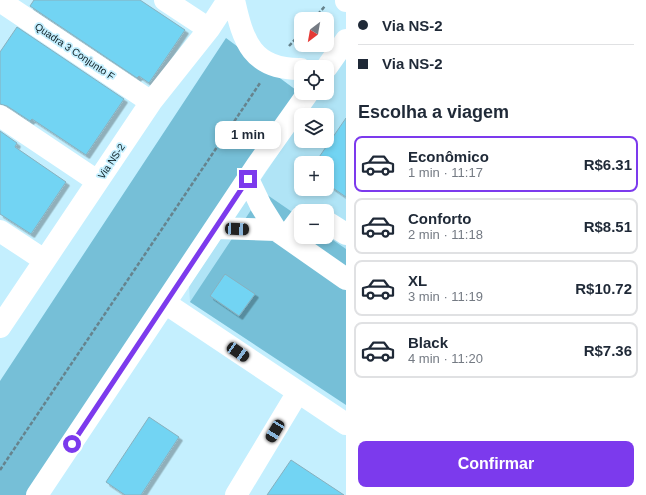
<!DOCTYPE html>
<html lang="pt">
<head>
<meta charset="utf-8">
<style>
	body { margin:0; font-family:Arial,sans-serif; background:#f6f6f7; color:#1f2937; height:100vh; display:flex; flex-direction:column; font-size:15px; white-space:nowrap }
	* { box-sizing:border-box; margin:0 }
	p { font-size:13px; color:#747a83 }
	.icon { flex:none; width:22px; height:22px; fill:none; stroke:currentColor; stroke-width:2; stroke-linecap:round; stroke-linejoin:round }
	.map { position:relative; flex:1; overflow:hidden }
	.drawer { display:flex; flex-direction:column; background:#fff; width:300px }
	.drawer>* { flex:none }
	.guide { display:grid; align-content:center; height:88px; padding:0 12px; background:#fff }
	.needle { width:26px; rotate:211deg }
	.controls { position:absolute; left:294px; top:12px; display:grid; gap:8px }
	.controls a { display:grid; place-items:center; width:40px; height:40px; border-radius:8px; background:#fff; box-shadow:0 2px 6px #0003; font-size:20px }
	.end { position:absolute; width:18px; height:18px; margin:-9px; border:5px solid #7c3aed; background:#fff; box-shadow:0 0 0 2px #fff }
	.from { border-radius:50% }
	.bubble { position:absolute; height:28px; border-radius:8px; background:#fff; box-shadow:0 2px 6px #0003; font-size:13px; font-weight:700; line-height:28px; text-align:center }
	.car { position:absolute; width:12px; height:24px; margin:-12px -6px; border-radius:5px; box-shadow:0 0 3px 1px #0007; background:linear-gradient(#222 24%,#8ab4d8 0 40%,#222 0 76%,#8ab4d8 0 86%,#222 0) }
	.guide b { display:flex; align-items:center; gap:14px; height:38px; font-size:15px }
	.guide b+b { border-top:1px solid #e0e1e3 }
	.guide i { width:10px; height:10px; background:#1f2937 }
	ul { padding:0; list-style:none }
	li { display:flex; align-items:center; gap:12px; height:56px; margin:0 8px 6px; padding:0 4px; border:2px solid #e0e1e3; border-radius:8px }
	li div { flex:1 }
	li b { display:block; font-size:15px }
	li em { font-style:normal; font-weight:700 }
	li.on { border-color:#7c3aed }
	li>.icon { width:36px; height:36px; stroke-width:1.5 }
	h2 { padding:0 12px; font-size:18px; line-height:48px }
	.cta { display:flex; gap:8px; margin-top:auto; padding:8px 12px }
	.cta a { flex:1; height:46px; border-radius:8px; background:#7c3aed; color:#fff; font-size:16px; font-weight:700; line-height:46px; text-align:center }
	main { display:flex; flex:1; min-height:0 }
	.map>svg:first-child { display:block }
</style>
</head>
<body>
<main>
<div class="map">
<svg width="346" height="495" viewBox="0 0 346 495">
	<defs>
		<filter id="shadow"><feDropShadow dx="3.5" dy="3.5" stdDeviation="0" flood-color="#0004"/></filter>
	</defs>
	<rect width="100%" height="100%" fill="#c4effe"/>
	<!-- built -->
	<path fill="#b0e4f6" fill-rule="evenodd" d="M346,53v351l-156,-102 -1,-16 112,-166v21h26v-26h-23l15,-22h8v-12zM301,163h26v26h-26zM301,211h26v26h-26z"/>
	<!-- green -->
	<path fill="#76bfd7" d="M226,38l74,55 -271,402h-29v-114z
		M263,192l38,26v19l26,-1 19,13v156l-156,-103z"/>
	<!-- building -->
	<path fill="#72d4f3" stroke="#88b0be" filter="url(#shadow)" d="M34,0h106l45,30 -36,53 -10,-7 -2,2 -107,-72z
		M17,27l107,72 -38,56 -54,-36 -2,2 -23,-15 -7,-2v-52z
		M346,118v79l-19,-13v-21h-12z
		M0,131l17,12 -2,4 51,35 -35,52 -31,-20z
		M225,274l30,20 -16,22 -29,-20z
		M149,417l30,20 -38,58h-16l-19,-13z
		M291,460l53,35h-77z"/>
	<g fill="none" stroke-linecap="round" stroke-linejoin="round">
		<!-- path -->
		<path stroke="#66838d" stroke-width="2.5" stroke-dasharray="4 2" stroke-linecap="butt" d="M314,19l11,-13
			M289,46l12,-13
			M0,470l260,-387"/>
		<!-- minor -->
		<path stroke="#fff" stroke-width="22" d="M165,0l44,29
			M234,0c9,41 18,70 67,69
			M346,0v1
			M0,1l151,101
			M327,67l19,-27
			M0,116l97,65
			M248,179l13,27 15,24 70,49
			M327,222l19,12
			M215,228l61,2
			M0,231l44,29
			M286,237l15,-20
			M165,303l181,121
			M0,327l151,-225 58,-73 19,-29
			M37,495l220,-330 51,-72
			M236,495l62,-103"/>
	</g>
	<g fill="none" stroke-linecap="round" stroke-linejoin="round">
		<!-- route -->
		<path stroke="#7c3aed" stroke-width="5" d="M72,444l176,-265"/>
	</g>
	<g text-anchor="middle" stroke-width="3.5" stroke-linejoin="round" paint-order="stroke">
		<!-- street labels -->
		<g font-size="10" fill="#0d1e23" stroke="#c4effe">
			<text transform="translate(75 51) rotate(34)" y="4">Quadra 3 Conjunto F</text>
			<text transform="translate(111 161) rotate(-56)" y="4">Via NS-2</text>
		</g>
	</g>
</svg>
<div class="controls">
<a><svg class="needle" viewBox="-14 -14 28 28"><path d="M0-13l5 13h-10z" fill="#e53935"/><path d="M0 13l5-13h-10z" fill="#747a83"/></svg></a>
<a><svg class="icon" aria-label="locate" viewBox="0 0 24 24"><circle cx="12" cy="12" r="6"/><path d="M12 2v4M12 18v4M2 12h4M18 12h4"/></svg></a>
<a><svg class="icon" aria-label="layers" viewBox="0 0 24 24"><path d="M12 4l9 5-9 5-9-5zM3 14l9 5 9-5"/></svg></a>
<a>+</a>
<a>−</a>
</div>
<i class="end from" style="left:72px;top:444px"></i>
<i class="end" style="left:248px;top:179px"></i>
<div class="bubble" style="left:215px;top:121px;width:66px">1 min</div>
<i class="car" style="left:237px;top:229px;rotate:93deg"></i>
<i class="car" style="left:238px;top:352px;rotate:124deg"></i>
<i class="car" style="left:275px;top:431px;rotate:211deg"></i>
</div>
<section class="drawer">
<div class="guide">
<b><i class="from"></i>Via NS-2</b>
<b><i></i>Via NS-2</b>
</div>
<h2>Escolha a viagem</h2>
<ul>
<li class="on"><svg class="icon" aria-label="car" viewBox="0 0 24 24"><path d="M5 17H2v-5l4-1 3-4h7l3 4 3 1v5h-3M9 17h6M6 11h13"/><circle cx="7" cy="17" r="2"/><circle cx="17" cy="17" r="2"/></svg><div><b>Econômico</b><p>1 min · 11:17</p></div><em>R$6.31</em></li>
<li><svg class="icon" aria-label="car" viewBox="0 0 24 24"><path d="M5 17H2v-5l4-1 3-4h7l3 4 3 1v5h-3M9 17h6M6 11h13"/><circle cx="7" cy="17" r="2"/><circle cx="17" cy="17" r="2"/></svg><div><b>Conforto</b><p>2 min · 11:18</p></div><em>R$8.51</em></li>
<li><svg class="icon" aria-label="car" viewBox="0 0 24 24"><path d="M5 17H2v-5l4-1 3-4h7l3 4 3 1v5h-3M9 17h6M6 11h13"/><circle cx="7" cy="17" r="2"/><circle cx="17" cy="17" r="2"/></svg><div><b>XL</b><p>3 min · 11:19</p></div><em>R$10.72</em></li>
<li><svg class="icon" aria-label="car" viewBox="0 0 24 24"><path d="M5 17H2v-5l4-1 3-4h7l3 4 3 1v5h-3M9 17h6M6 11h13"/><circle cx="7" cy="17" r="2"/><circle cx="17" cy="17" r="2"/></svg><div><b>Black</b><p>4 min · 11:20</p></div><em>R$7.36</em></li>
</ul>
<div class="cta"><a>Confirmar</a></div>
</section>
</main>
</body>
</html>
